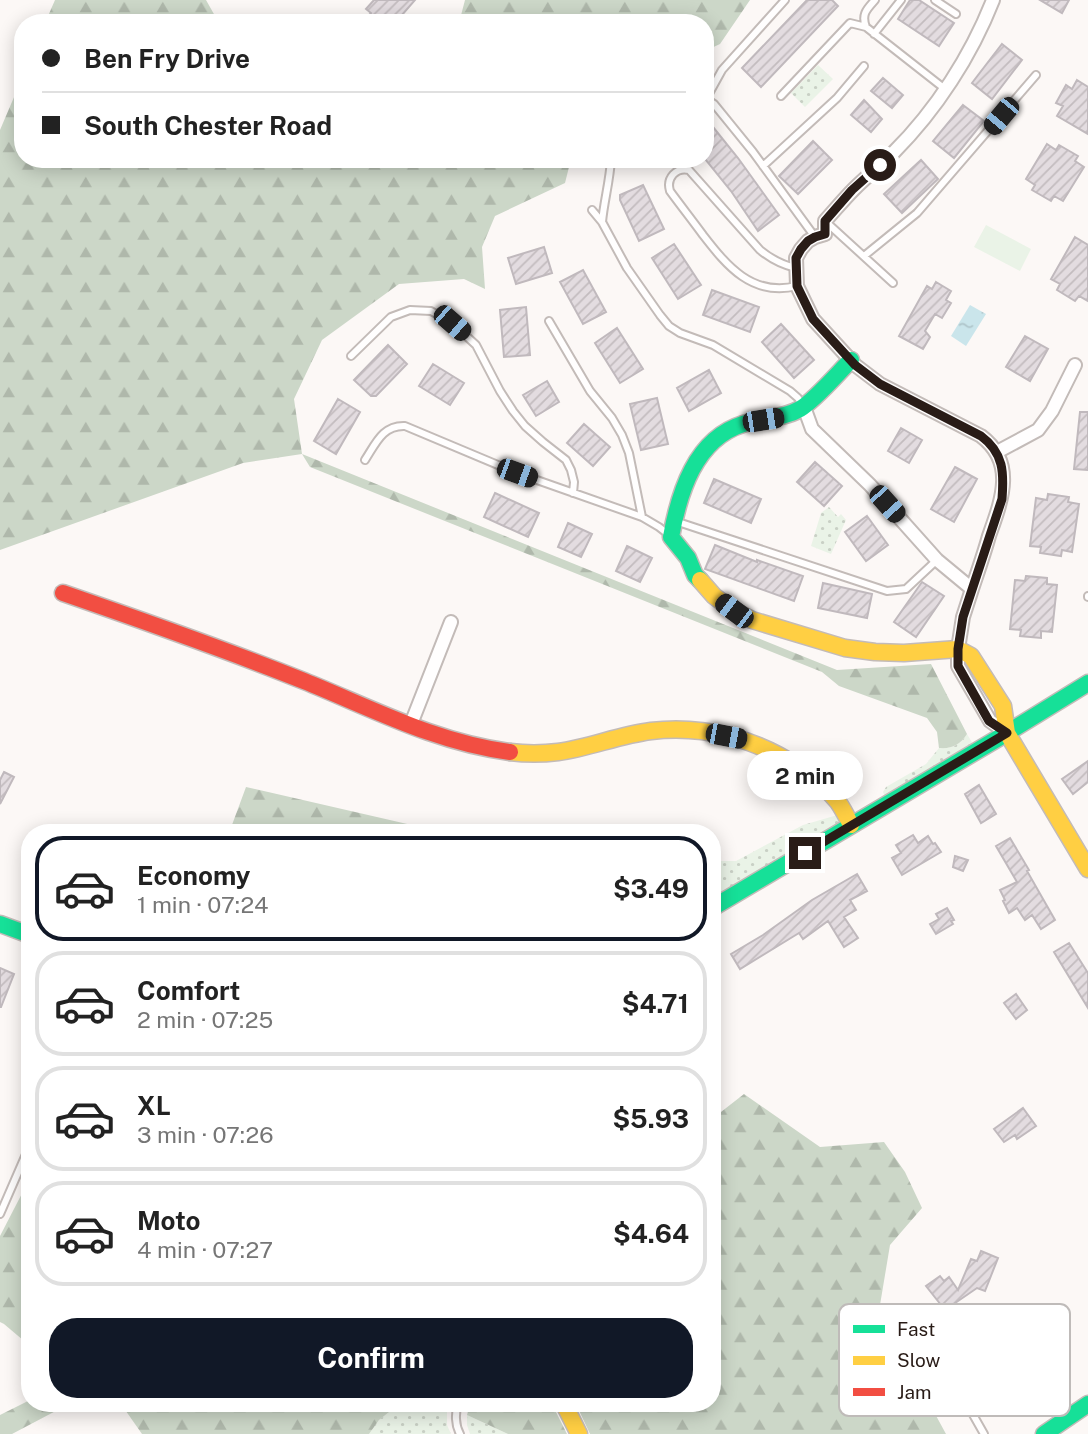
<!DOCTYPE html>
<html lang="en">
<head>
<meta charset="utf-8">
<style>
	body { margin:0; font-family:"Public Sans",sans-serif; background:#f2f2f2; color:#222; height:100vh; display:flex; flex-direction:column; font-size:26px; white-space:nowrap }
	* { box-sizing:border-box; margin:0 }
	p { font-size:23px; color:#767676 }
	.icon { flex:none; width:38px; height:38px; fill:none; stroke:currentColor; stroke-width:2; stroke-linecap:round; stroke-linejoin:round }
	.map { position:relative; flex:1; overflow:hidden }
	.sheet { position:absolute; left:21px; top:824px; width:700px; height:588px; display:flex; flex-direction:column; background:#fff; border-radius:28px; box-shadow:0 4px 18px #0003 }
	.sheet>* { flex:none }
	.guide { position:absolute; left:14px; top:14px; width:700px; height:154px; border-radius:28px; box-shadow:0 4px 18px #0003; display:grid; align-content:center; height:154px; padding:0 28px; background:#fff }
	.end { position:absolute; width:32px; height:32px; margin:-16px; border:9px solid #291c17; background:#fff; box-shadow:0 0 0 4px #fff }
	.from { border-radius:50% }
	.bubble { position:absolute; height:49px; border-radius:24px; background:#fff; box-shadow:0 4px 18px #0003; font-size:23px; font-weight:700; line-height:49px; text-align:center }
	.car { position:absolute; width:21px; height:42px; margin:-21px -10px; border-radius:9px; box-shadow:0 0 5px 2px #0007; background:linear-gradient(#222 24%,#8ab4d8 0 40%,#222 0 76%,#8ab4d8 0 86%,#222 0) }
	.guide b { display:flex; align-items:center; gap:24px; height:66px; font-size:26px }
	.guide b+b { border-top:2px solid #e0e0e0 }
	.guide i { width:18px; height:18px; background:#222 }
	ul { padding:12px 0 0; list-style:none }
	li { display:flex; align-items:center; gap:21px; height:105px; margin:0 14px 10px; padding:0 14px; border:4px solid #e0e0e0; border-radius:28px }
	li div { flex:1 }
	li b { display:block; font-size:26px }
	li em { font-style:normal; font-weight:700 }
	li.on { border-color:#111827 }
	li>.icon { width:63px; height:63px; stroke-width:1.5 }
	.button { display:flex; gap:14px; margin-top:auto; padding:14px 28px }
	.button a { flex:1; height:80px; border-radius:28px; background:#111827; color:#fff; font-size:28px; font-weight:700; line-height:80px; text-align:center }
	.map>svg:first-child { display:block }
</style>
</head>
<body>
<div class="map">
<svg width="1088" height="1434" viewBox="0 0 1088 1434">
	<defs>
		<pattern id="grass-dots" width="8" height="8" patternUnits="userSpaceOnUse" patternTransform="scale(1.75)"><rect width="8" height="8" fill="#eaf3e7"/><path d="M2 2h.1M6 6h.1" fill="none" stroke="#c9d0c5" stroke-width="1.8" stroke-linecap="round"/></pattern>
		<pattern id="forest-firs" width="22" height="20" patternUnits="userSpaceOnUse" patternTransform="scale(1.75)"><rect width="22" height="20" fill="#ccd7c8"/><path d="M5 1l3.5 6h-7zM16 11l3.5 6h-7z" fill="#afb8ab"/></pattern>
		<pattern id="water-ripples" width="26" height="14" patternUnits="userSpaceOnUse" patternTransform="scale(1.75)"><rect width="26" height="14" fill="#cae5eb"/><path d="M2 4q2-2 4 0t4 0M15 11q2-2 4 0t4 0" fill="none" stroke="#aec4c9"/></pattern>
		<pattern id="building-hatch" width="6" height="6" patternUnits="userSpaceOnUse" patternTransform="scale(1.75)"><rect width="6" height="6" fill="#e3dce0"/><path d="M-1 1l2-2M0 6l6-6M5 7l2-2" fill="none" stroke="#c3bcbf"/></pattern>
	</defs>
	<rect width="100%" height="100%" fill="#fcf8f6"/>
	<!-- grass -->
	<path fill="url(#grass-dots)" d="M818,65l15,14 -28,28 -14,-14z
		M829,507l9,10 3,-3 5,6 -15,34 -20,-8 10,-33z
		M967,734l6,10 -88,53 -2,-5 3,-5 40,-23 13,-16c13,1 21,-3 28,-14z
		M848,812l7,4 -143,85v-40h24l67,-36z
		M399,1404h48v21l4,9h-82l10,-14z
		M467,1415l41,19h-38l-3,-9z"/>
	<!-- forest -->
	<path fill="url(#forest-firs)" d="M55,0h151l13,23h-174z
		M465,0h285l-30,44 -15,7v-28h-246z
		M23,76v83h548l-6,24 -70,33 -13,31 3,42 -21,-10 -65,5 -77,56 -28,59 8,55 535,216 94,-6 36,70c-7,11 -15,15 -28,14l-2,-16 -10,-14 -88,-32 -17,-14 -512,-205 -8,-13 -59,9 -243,87v-420z
		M246,787l196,45 26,1h-239z
		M744,1094l76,53 64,-5 21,30 17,36 -32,37 -11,66 67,123h-356l-14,-30h136v-285z
		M30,1178v168l-26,-22 -4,-2v-86z
		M30,1400v4h39l-57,30h-12v-19z
		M121,1404h278l-20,16 -10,14h-227z
		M470,1404h82l15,30h-59l-41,-19z"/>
	<!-- pitch -->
	<path fill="#eaf3e7" d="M986,225l45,24 -11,22 -46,-24z"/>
	<!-- water -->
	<path fill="url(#water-ripples)" d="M970,305l16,9 -20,32 -15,-10z"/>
	<!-- building -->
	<path fill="url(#building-hatch)" stroke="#c0b9bd" stroke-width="2" d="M374,0h41l-14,16 7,7h-46l9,-10 -5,-4z
		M807,0h25l6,6 -77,81 -19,-19z
		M910,0h9l35,23 -15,23 -41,-27z
		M1040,0h29l-7,13z
		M1002,44l20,16 -30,39 -20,-16z
		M883,78l20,17 -11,13 -21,-17z
		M1077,80l11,7v47l-31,-18 6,-10 -7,-3 10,-18 6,4z
		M864,100l18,19 -11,13 -20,-17z
		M963,105l21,16 -30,37 -21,-17z
		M705,117l33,41 41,57 -21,16 -27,-40 -26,-32z
		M813,141l19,19 -34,34 -19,-18z
		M1047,144l9,6 3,-5 19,11 -3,5 9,6 -21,34 -9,-5 -3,5 -19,-11 3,-5 -9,-6z
		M921,160l17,19 -36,34 -18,-19z
		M643,185l21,44 -25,12 -19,-41v-5z
		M1075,237l13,8v56l-9,-5 -4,5 -18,-11 3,-6 -9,-5z
		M674,244l27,41 -23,14 -26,-41z
		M544,247l8,26 -36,11 -8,-26z
		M583,270l23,42 -23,12 -23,-42z
		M936,282l15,9 -5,9 5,3 -9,15 -7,-4 -10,17 5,6 -7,12 -24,-13 28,-50 5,3z
		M712,290l47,17 -9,25 -47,-17z
		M526,307l4,48 -26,2 -4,-47z
		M781,324l33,36 -20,18 -32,-36z
		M617,328l26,41 -23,14 -25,-40z
		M1025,336l23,13 -18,32 -24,-14z
		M388,345l19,19 -31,32h-5l-17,-16z
		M433,364l31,19 -14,22 -31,-19z
		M709,370l12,23 -32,18 -12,-23z
		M547,381l12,21 -23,14 -13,-21z
		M657,398l11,46 -27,6 -11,-46z
		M338,399l22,13 -24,42 -22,-13z
		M1080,412h8v58l-14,-1z
		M584,424l26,23 -17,19 -26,-23z
		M901,428l21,12 -13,23 -21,-12z
		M815,462l27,24 -18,20 -27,-24z
		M955,467l22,12 -23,43 -23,-13z
		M714,479l47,20 -10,24 -47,-20z
		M495,493l44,20 -11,24 -44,-20z
		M1048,494l21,3 -1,5 11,2 -7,48 -10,-2 -1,6 -21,-3 1,-6 -11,-1 6,-48 11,2z
		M867,516l21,29 -22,16 -21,-29z
		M568,523l24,11 -11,23 -23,-10z
		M715,545l42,17v-2l46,16 -9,25 -89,-32z
		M627,546l25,12 -12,24 -24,-11z
		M1026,576l21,2v6l10,1 -5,47 -11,-1v7l-21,-2 1,-6 -11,-1 5,-49 10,1z
		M922,582l22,14 -28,41 -22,-15z
		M823,583l49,11 -5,24 -49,-10z
		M1088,761v21l-15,12 -11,-15z
		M4,772l10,5 -14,27v-24z
		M979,785l17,29 -15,9 -16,-29z
		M913,835l5,8 10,-7 5,8 2,-1 6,9 -39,23 -10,-17 9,-5 -5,-8z
		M1010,838l19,32 -2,1 28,49 -14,9 -9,-14 -7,5 -8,-12 -8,5 -6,-12 2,-1 -5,-10 17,-8 -21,-36z
		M955,856l13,4 -5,11 -10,-4z
		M857,874l10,17 -17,9 6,10 -12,7 14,21 -14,9 -16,-26 -25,18 -4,-6 -59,36 -9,-15 32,-19 49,-35z
		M947,908l7,12 -3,1 2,3 -17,10 -6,-10 9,-5 -3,-5z
		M1069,943l19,30v35l-34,-56z
		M0,968l14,6 -13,33h-1z
		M1016,994l11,16 -11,9 -12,-16z
		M1023,1108l13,18 -19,13 -2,-4 -11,7 -10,-13z
		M981,1251l17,7 -13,33 -8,-3 -32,22 -19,-24 14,-10 4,5 5,-4 9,13 13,-31 6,2z"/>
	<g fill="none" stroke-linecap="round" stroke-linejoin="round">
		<!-- lane casing -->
		<g stroke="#c3bbb8" stroke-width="10">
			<path id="lane" d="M875,0c-8,9 -14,14 -9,27l79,62
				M935,0l21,14
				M874,34l27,-34
				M781,96l69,-73 16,4
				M705,98l9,6 39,48 62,85
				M706,99l16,-29 63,-70
				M763,166l74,-68 27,-32
				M592,210l10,12 25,46 33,47 9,11 11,7 33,12 77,46 8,7 5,8
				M825,221l68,62
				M602,222c2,-21 8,-42 9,-63
				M864,256l53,-43 119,-138
				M796,268c-14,-3 -25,-9 -36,-18l-71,-80c-13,-3 -23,8 -19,21 11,15 22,29 33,44 24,31 49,62 94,51
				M549,321l41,70 22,27 10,17 7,18 13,64
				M351,356l40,-39 19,-7 21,1 21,12 24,22 24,46 13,20 12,15 18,16 23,18 5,10 3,12 -1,11
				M365,460c11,-17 18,-35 40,-34l112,47 125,44 17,10 9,7
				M675,521l212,70 19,-2 31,-29
				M1088,596v1
				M0,1214l30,-69
				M981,1318l-13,1 -25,14 -4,10 3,17 42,74
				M458,1404c-3,9 -3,21 2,30"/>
		</g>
		<!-- street casing -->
		<g stroke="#c3bbb8" stroke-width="16">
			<path id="street" d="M804,407l8,22 58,56 67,75 35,29 -9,28 -5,32v17l32,55 17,12
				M997,452l41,-22 14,-19 23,-46
				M972,589c6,-18 12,-35 17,-53 12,-34 28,-73 -8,-100l-101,-52 -25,-19 -42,-46 -16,-33 -1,-28 5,-9 7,-8 7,-4 10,-3v-13c10,-11 19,-22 29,-32 13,-13 27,-24 40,-37 42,-42 77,-96 99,-152
				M411,724l40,-102"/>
		</g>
		<!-- fast casing -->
		<g stroke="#c3bbb8" stroke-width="19">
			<path id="fast" d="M700,580l-5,-5 -7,-17 -17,-21c8,-44 24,-98 72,-113 19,-6 40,-5 57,-15 15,-9 38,-36 51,-49
				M712,908l295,-175 81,-50
				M0,924l30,11
				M1044,1434l44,-30"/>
		</g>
		<!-- slow casing -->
		<g stroke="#c3bbb8" stroke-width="19">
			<path id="slow" d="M700,580l14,16 20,15 18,9 93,28 30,4 29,1 54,-4 13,7 32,50 4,27 81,136
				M510,752c16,2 32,2 48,0 31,-4 61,-17 93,-21 52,-6 104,7 147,36 15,10 29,21 40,35 5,7 9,15 13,23
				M564,1404l15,30"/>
		</g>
		<!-- jam casing -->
		<g stroke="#c3bbb8" stroke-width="19">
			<path id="jam" d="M63,593c81,28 161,56 241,88 67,27 133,62 206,71"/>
		</g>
		<!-- lane -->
		<use href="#lane" stroke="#fffefe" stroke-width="6"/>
		<!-- street -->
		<use href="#street" stroke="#fffefe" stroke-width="12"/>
		<!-- fast -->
		<use href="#fast" stroke="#16e098" stroke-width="16"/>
		<!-- slow -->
		<use href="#slow" stroke="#ffcf43" stroke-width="16"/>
		<!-- jam -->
		<use href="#jam" stroke="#f24e42" stroke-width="16"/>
	</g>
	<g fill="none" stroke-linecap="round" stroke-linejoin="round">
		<!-- route -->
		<path stroke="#291c17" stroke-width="9" d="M805,853l202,-120 -18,-12 -31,-55v-17l5,-32 39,-118c2,-26 2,-46 -21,-63l-101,-52 -25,-19 -42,-46 -16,-33 -1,-28 5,-9 7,-8 7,-4 10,-3v-13l27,-31 28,-25"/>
	</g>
	<!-- legend -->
	<rect x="839" y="1304" width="231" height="112" rx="10" fill="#fff" stroke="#bfbbb9" stroke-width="2"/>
	<rect x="853" y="1325" width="32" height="8" fill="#16e098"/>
	<rect x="853" y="1356" width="32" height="9" fill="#ffcf43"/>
	<rect x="853" y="1388" width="32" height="8" fill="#f24e42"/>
	<g font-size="19" fill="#291c17">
		<text x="897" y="1336">Fast</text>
		<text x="897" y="1367">Slow</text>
		<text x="897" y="1399">Jam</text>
	</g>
</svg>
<i class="end from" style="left:880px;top:165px"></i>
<i class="end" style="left:805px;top:853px"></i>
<div class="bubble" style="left:747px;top:751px;width:116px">2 min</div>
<i class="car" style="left:1001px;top:116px;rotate:220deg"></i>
<i class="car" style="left:452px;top:323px;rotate:131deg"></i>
<i class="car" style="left:763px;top:420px;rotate:81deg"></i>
<i class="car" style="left:517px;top:473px;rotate:110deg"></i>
<i class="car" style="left:887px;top:504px;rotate:138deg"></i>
<i class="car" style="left:734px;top:611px;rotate:307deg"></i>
<i class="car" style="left:726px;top:736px;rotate:101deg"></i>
<div class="guide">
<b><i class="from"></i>Ben Fry Drive</b>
<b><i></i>South Chester Road</b>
</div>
<section class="sheet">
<ul>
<li class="on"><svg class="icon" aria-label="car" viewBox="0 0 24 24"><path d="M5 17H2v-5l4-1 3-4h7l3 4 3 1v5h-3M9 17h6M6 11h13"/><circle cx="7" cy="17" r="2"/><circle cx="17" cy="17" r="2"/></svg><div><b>Economy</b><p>1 min · 07:24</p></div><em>$3.49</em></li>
<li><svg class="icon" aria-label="car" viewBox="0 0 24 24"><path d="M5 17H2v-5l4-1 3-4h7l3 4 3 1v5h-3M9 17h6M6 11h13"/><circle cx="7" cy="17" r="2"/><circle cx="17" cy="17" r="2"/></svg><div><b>Comfort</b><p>2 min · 07:25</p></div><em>$4.71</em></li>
<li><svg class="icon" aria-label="car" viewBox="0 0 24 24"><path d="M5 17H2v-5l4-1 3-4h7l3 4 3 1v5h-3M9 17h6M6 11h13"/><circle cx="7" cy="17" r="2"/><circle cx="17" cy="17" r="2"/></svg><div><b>XL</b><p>3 min · 07:26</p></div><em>$5.93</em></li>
<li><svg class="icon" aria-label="car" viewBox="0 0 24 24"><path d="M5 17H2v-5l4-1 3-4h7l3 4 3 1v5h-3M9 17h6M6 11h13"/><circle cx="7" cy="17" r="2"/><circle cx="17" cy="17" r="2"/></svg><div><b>Moto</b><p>4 min · 07:27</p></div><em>$4.64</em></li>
</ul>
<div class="button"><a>Confirm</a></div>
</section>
</div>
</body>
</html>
